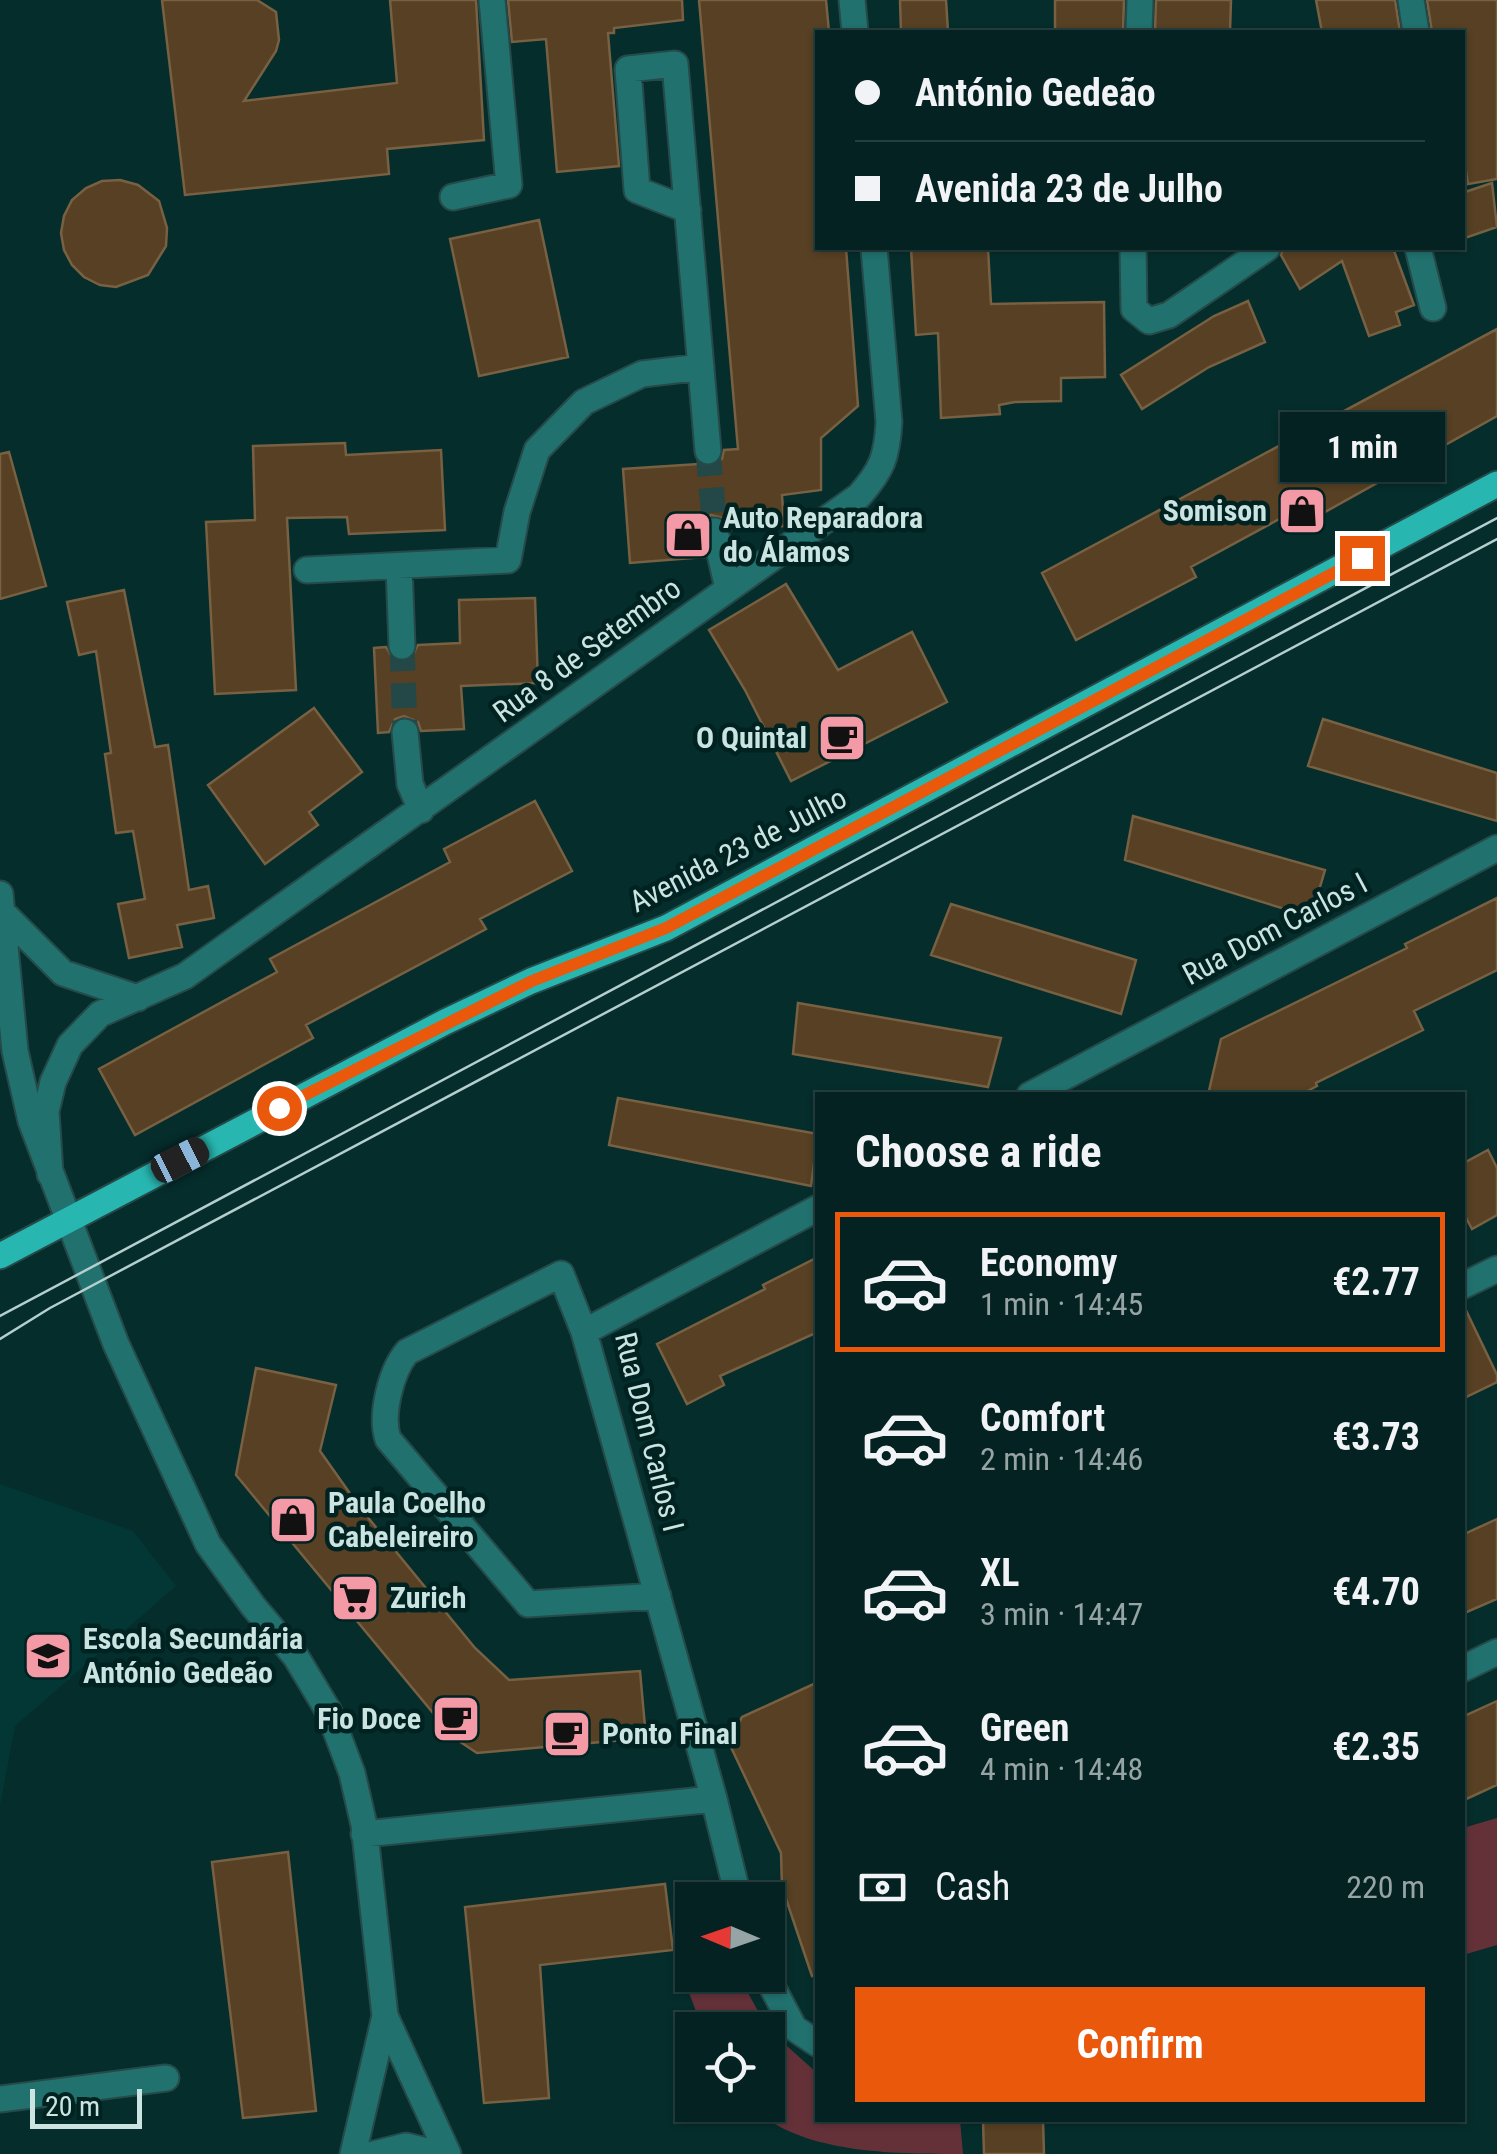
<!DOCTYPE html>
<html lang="en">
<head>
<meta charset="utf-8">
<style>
	body { margin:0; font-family:"Roboto Condensed",sans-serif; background:#0d2a2a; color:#f1f3f6; height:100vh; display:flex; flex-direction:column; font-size:38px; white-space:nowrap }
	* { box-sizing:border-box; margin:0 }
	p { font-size:32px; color:#97a4a5 }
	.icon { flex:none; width:55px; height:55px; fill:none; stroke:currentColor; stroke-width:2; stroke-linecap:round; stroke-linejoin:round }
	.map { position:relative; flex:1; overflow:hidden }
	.sheet { position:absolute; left:815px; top:1092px; width:650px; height:1030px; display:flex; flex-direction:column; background:#042221; border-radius:0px; box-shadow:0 2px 8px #0004,0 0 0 2px #253f3f }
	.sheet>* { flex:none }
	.banner { position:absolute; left:815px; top:30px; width:650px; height:220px; border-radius:0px; box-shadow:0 2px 8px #0004,0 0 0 2px #253f3f; display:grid; align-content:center; height:220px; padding:0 40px; background:#042221 }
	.needle { width:65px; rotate:272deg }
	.buttons { position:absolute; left:675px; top:1882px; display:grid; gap:20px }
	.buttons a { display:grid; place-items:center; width:110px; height:110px; border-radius:0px; background:#042221; box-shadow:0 2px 8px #0004,0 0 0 2px #253f3f; font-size:50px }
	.scale { position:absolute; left:30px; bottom:25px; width:112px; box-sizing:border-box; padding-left:10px; border:5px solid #cbe4e2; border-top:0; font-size:28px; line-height:35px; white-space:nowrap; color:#cbe4e2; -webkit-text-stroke:8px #002322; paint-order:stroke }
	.end { position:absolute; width:45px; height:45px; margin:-22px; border:12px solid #ea580c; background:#fff; box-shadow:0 0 0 5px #fff }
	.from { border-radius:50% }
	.bubble { position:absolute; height:70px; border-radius:0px; background:#042221; box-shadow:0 2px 8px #0004,0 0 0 2px #253f3f; font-size:32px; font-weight:700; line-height:70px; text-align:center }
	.car { position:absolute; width:30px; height:60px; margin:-30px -15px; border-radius:12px; box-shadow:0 0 8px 2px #0007; background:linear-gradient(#222 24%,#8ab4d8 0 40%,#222 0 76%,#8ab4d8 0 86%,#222 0) }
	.banner b { display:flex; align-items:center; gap:35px; height:95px; font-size:38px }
	.banner b+b { border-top:2px solid #253f3f }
	.banner i { width:25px; height:25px; background:#f1f3f6 }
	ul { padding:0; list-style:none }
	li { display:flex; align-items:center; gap:30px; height:140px; margin:0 20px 15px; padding:0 20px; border:5px solid transparent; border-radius:0px }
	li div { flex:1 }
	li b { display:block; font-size:38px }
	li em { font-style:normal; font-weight:700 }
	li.selected { border-color:#ea580c }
	li>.icon { width:90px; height:90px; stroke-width:1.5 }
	h2 { padding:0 40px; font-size:45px; line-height:120px }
	.pay { display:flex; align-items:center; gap:25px; height:110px; padding:0 40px; font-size:38px }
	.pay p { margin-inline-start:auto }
	.button { display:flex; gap:20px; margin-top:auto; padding:20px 40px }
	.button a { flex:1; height:115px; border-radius:0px; background:#ea580c; color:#fff; font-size:40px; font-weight:700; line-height:115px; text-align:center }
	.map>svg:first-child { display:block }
</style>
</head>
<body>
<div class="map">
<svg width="1497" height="2154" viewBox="0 0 1497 2154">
	<rect width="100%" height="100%" fill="#052d2c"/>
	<!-- built -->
	<path fill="#023735" d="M0,1484l133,47 43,55 -161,140 -15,80z"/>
	<!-- green -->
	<path fill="#643139" d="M1497,1818v127l-34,10v-127z
		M692,1947v28h46l30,54 49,44 1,47h142l3,34c-70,0 -165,0 -213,-49h18v-75h-65l-30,-80z"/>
	<!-- building -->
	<path fill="#574023" stroke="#786042" stroke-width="2.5" d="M162,0h95l19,12 3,28 -3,11 -32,50 153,-18 -7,-83h86l8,140 -97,9 2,25 -204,21z
		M508,0h174l1,20 -69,8v5h-6l11,133 -62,6 -11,-133 -34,3z
		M699,0h127l3,32h-11v216h28l12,158 -37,32v52l-39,5 2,31 -53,4 -5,-11 -15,-4 -12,12 5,30 -74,6 -7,-94 76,-5 11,3 12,-8 2,-9 14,-1z
		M900,0h46l2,32h-47z
		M1055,0h69l-1,32h-68z
		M1156,0h75l-1,32h-75z
		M1316,0h79l5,32h-78z
		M1427,0h70v179l-29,5 -6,-37v-115h-30z
		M120,180l18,5 21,16 8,27 -1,18 -18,29 -32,12 -16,-2 -16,-8 -12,-12 -8,-15 -3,-17 3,-17 8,-16 14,-12 16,-7z
		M1492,183l5,44 -35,12v-46z
		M539,220l29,137 -89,19 -29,-137z
		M911,248h77l3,56 113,-2 1,75 -44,1v23l-46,1 -16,3 1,9 -59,4 -3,-85 -22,2z
		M1283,248h110l21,57 -18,7 4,13 -31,11 -27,-75 -42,28 -19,-34z
		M1248,301l17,41 -56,25 -67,42 -21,-34 93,-59z
		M1497,329v87l-206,115 -8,-14 -92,50 5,10 -120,63 -34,-67z
		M345,443l1,12 95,-5 4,80 -96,4 -2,-17 -60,1 9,172 -81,4 -9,-172 49,-2 -2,-74z
		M9,452l37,134 -46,13v-145z
		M786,584l52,86 74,-38 35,70 -156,79 -46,-91 -36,-60z
		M124,590l31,157 13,-2 21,145 19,-4 6,32 -37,7 5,22 -53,11 -11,-54 27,-5 -12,-68 -17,2 -11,-79 6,-1 -15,-102 -17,4 -12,-53z
		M535,598l3,85 -77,3 3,43 -43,2 -3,-9 -14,-6 -9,3 -6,13 -11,1 -4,-85 12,-1 9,14 15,-1 8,-15 42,-2 -1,-43z
		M314,708l48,64 -53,40 9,13 -53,39 -57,-79z
		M1323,719l174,54v48l-189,-55z
		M535,801l37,70 -92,48 6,10 -180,96 7,13 -178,97 -36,-66 178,-97 -7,-13 180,-97 -6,-13z
		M1133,816l192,54 -14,47 -186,-57z
		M1497,898v72l-83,41 9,19 -107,53 1,3 -17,9h-92l13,-56 186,-91 -2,-4z
		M951,904l185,56 -15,54 -190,-59z
		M798,1003l203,35 -13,49 -195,-33z
		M618,1098l200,36 -7,52 -202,-41z
		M1488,1150l9,18v47l-25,14 -10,-19v-46z
		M818,1257v75l-98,44 4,9 -37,19 -30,-60 108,-55 -2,-4z
		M1462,1302l35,73v7l-35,17z
		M256,1368l80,17 -16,66 41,58 114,139 34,32 131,-9 6,67 -169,15 -24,-16 -217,-262z
		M1497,1519v80l-35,15v-79z
		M818,1682v293l-6,1 -30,-89 -1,-34 -52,-110 13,-26z
		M1497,1701v84l-35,16v-84z
		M288,1852l28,259 -73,7 -31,-256z
		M665,1884l8,66 -133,15 9,133 -65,5 -19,-196z
		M983,2120h60l1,34h-60z"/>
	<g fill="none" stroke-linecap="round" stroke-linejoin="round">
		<!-- minor-tunnel -->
		<path stroke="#234847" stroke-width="25" stroke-dasharray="25 12" stroke-linecap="butt" d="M708,451l7,80
			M402,646l3,86"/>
		<!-- minor casing -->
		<g stroke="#254a49" stroke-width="29">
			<path id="minor" d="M852,0l3,32
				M1411,0l5,32
				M1139,32l1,-32
				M453,197l56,-12 -17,-185
				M688,210l-51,-20 -9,-121 47,-5 33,387
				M1133,248l1,61 15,12 20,-6 98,-67
				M1418,248l15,60
				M715,531l13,58
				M399,566l3,80
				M307,570l201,-10 9,-48 20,-62 47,-48 58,-28 59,-7
				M405,732l5,52 11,26
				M0,894l15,157 16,70 85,223 92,200 45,62 43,51 33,55 23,61 12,52 21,191 -32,138
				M3,913l60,60 75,25
				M1030,1095l467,-247
				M50,1174l-4,-63 7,-29 17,-37 30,-31 85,-38 674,-480c23,-26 28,-39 30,-74l-15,-174
				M1462,1286l35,-17
				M584,1332l234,-124
				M658,1596l-130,8 -140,-165c-8,-24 3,-68 19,-87l154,-78 23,58 130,467 25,101
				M1462,1669l35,-17
				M364,1834l350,-35
				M766,1975l28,53 24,16
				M385,2016l63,138
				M0,2099l166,-21
				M374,2154l32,-8 33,8"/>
		</g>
		<!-- major casing -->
		<g stroke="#254a49" stroke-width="29">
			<path id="major" d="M0,1256l445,-234 86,-41 135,-53 831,-444"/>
		</g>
		<!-- minor -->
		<use href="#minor" stroke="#21716e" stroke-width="25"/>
		<!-- major -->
		<use href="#major" stroke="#28b6b1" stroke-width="25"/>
		<!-- tram -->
		<path stroke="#b4cfcd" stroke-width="2.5" d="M0,1316l1497,-798
			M0,1339l50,-31 1447,-769"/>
	</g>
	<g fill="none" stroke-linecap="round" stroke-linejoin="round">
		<!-- route -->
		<path stroke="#ea580c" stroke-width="12" d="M279,1108l253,-127 134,-53 696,-370"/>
	</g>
	<!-- icons -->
	<defs>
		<g id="shop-square" transform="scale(2.5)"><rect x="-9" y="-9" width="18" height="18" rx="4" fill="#f49aa6" stroke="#002322"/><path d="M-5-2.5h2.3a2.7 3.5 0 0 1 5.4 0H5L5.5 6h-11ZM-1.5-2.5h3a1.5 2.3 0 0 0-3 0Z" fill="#111"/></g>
		<g id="cafe-square" transform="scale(2.5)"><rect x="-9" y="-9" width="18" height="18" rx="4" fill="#f49aa6" stroke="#002322"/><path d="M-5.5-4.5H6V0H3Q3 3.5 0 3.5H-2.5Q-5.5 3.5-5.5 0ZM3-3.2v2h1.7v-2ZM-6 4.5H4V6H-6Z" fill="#111"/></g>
		<g id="supermarket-square" transform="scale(2.5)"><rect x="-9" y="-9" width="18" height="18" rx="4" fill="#f49aa6" stroke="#002322"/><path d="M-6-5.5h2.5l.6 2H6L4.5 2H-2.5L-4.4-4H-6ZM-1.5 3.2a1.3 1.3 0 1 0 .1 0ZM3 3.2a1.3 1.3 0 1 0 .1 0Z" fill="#111"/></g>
		<g id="school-square" transform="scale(2.5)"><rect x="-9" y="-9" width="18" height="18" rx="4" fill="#f49aa6" stroke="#002322"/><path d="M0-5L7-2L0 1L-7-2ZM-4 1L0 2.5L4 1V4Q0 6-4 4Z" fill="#111"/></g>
	</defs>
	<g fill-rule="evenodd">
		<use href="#shop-square" x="1302" y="511"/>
		<use href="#shop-square" x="688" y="535"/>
		<use href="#cafe-square" x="842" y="738"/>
		<use href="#shop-square" x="293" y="1520"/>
		<use href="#supermarket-square" x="355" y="1598"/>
		<use href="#school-square" x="48" y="1656"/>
		<use href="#cafe-square" x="456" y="1719"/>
		<use href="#cafe-square" x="567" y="1734"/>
	</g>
	<g text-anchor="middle" stroke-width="9" stroke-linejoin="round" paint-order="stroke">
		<!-- poi labels -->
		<g font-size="30" font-weight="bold" fill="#cbe4e2" stroke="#002322" text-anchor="start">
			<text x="1267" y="521" text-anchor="end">Somison</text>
			<text x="723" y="528">Auto Reparadora<tspan x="723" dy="34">do Álamos</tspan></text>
			<text x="807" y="748" text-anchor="end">O Quintal</text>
			<text x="328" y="1513">Paula Coelho<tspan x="328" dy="34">Cabeleireiro</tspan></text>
			<text x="390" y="1608">Zurich</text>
			<text x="83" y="1649">Escola Secundária<tspan x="83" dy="34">António Gedeão</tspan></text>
			<text x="421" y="1729" text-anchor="end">Fio Doce</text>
			<text x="602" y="1744">Ponto Final</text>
		</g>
		<!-- street labels -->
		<g font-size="30" fill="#cbe4e2" stroke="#002322">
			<text transform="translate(587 650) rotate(-36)" y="10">Rua 8 de Setembro</text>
			<text transform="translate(738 850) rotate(-27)" y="10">Avenida 23 de Julho</text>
			<text transform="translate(1275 929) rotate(-28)" y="10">Rua Dom Carlos I</text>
			<text transform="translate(649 1432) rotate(76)" y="10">Rua Dom Carlos I</text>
		</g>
	</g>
</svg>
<div class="buttons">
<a><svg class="needle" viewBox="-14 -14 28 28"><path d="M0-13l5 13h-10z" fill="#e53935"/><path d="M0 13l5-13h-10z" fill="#97a4a5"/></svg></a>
<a><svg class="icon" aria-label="locate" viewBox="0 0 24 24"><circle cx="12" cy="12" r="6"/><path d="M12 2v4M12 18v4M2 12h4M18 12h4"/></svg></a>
</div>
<div class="scale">20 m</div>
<i class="end from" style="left:279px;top:1108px"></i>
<i class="end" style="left:1362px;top:558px"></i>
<div class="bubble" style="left:1280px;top:412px;width:165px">1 min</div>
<i class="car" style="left:180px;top:1160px;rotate:63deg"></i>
<div class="banner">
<b><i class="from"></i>António Gedeão</b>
<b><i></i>Avenida 23 de Julho</b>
</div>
<section class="sheet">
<h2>Choose a ride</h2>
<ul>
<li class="selected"><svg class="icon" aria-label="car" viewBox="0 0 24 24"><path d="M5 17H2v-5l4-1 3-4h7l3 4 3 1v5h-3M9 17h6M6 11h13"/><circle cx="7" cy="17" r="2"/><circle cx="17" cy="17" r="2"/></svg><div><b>Economy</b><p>1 min · 14:45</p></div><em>€2.77</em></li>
<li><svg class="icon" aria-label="car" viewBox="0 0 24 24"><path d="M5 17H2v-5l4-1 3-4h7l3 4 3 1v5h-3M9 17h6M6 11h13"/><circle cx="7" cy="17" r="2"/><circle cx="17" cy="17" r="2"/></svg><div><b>Comfort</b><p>2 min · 14:46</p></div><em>€3.73</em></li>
<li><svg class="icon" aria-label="car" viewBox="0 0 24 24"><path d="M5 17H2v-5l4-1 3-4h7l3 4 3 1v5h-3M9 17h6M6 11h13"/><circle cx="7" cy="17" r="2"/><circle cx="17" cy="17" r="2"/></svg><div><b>XL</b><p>3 min · 14:47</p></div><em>€4.70</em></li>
<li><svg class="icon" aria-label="car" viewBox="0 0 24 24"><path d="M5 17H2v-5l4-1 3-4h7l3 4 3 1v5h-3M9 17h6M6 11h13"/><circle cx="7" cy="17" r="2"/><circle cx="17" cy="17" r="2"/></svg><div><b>Green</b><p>4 min · 14:48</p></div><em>€2.35</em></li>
</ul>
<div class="pay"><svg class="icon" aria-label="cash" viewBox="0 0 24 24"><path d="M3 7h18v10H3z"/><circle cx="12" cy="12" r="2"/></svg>Cash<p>220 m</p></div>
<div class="button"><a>Confirm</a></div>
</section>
</div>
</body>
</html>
